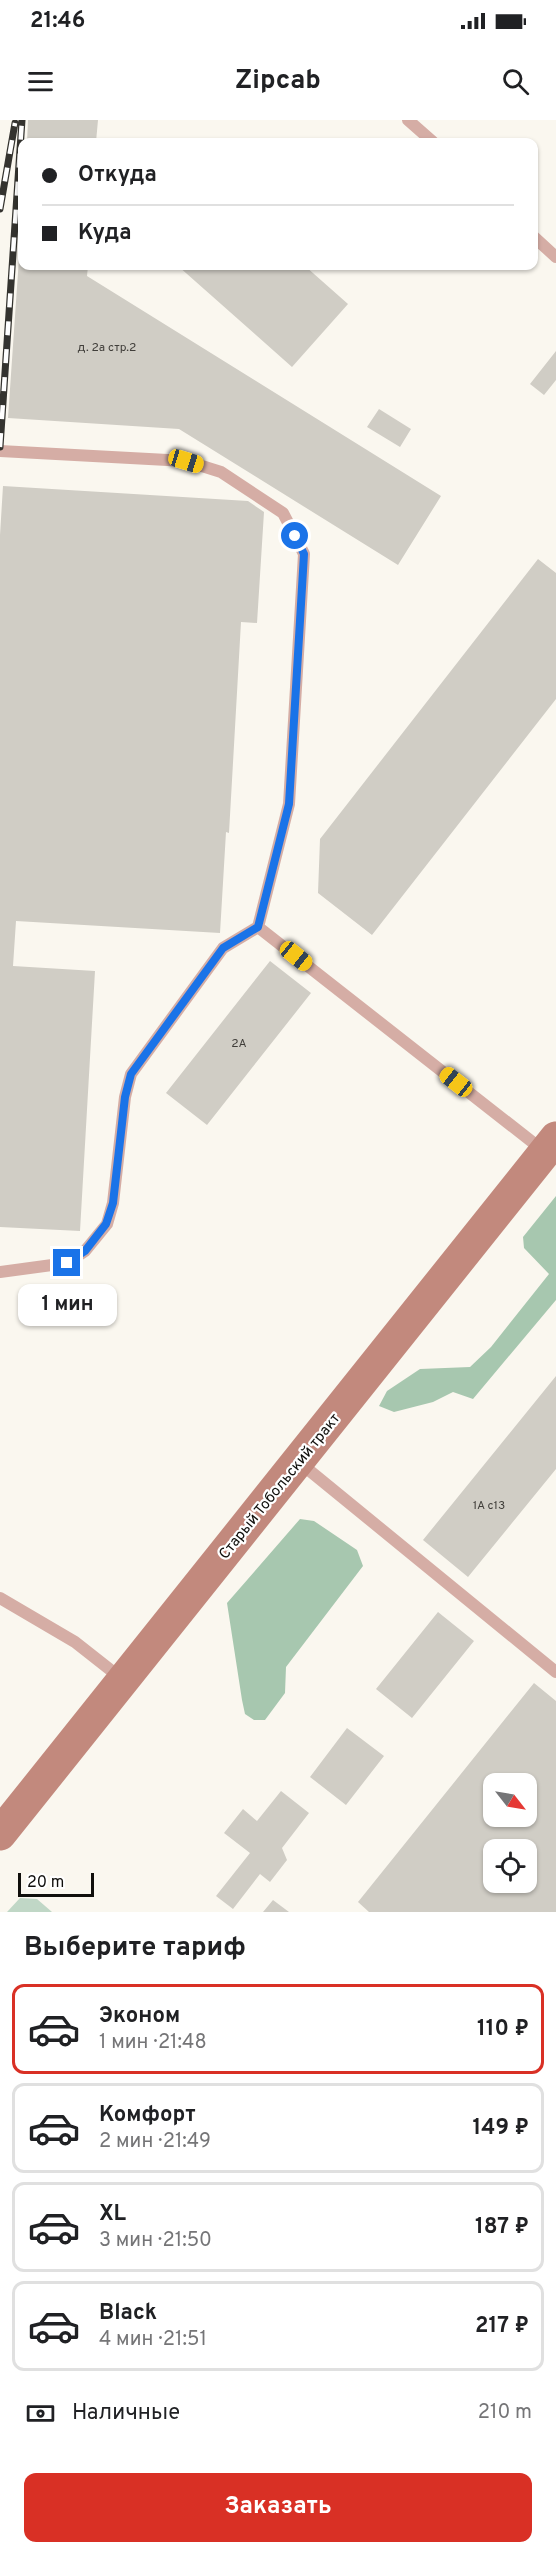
<!DOCTYPE html>
<html lang="ru">
<head>
<meta charset="utf-8">
<style>
	body { margin:0; font-family:Overpass,sans-serif; background:#f2f2f2; color:#202124; height:100vh; display:flex; flex-direction:column; font-size:22px; white-space:nowrap }
	* { box-sizing:border-box; margin:0 }
	p { font-size:20px; color:#757577 }
	.icon { flex:none; width:33px; height:33px; fill:none; stroke:currentColor; stroke-width:2; stroke-linecap:round; stroke-linejoin:round }
	.map { position:relative; height:1792px; overflow:hidden }
	.drawer { display:flex; flex-direction:column; background:#fff; flex:1 }
	.drawer>* { flex:none }
	.banner { position:absolute; left:18px; top:18px; width:520px; height:132px; border-radius:12px; box-shadow:0 2px 4px #0004; display:grid; align-content:center; height:132px; padding:0 24px; background:#fff }
	.needle { width:39px; rotate:121deg }
	.fabs { position:absolute; left:483px; top:1653px; display:grid; gap:12px }
	.fabs a { display:grid; place-items:center; width:54px; height:54px; border-radius:12px; background:#fff; box-shadow:0 2px 4px #0004; font-size:30px }
	.scale { position:absolute; left:18px; bottom:15px; width:76px; box-sizing:border-box; padding-left:6px; border:3px solid #100f0c; border-top:0; font-size:16px; line-height:21px; white-space:nowrap; color:#100f0c; -webkit-text-stroke:4px #fff; paint-order:stroke }
	.end { position:absolute; width:27px; height:27px; margin:-14px; border:8px solid #1a73e8; background:#fff; box-shadow:0 0 0 3px #fff }
	.from { border-radius:50% }
	.bubble { position:absolute; height:42px; border-radius:12px; background:#fff; box-shadow:0 2px 4px #0004; font-size:20px; font-weight:700; line-height:42px; text-align:center }
	.car { position:absolute; width:18px; height:36px; margin:-18px -9px; border-radius:8px; box-shadow:0 0 4px 2px #0007; background:linear-gradient(#f5c518 24%,#345 0 40%,#f5c518 0 76%,#345 0 86%,#f5c518 0) }
	.banner b { display:flex; align-items:center; gap:21px; height:57px; font-size:22px }
	.banner b+b { border-top:2px solid #e0e0e0 }
	.banner i { width:15px; height:15px; background:#202124 }
	ul { padding:0; list-style:none }
	li { display:flex; align-items:center; gap:18px; height:90px; margin:0 12px 9px; padding:0 12px; border:3px solid #e0e0e0; border-radius:12px }
	li div { flex:1 }
	li b { display:block; font-size:22px }
	li em { font-style:normal; font-weight:700 }
	li.selected { border-color:#d93025 }
	li>.icon { width:54px; height:54px; stroke-width:1.5 }
	h2 { padding:0 24px; font-size:27px; line-height:72px }
	.pay { display:flex; align-items:center; gap:15px; height:66px; padding:0 24px; font-size:22px }
	.pay p { margin-inline-start:auto }
	.button { display:flex; gap:12px; margin-top:auto; padding:12px 24px }
	.button a { flex:1; height:69px; border-radius:12px; background:#d93025; color:#fff; font-size:24px; font-weight:700; line-height:69px; text-align:center }
	.status { display:flex; justify-content:space-between; align-items:center; height:42px; padding:0 30px; background:#fff; direction:ltr }
	.status svg { height:16px; fill:currentColor }
	header { display:flex; justify-content:space-between; align-items:center; height:78px; padding:0 24px; background:#fff; font-size:27px; font-weight:700 }
	.map>svg:first-child { display:block }
</style>
</head>
<body>
<div class="status"><b>21:46</b><svg viewBox="0 0 49 12"><path d="M0 12V9h3v3zM5 12V6h3v6zM10 12V3h3v9zM15 12V0h3v12zM26 1h20v11H26zM47 4h2v5h-2z"/></svg></div>
<header><svg class="icon" aria-label="menu" viewBox="0 0 24 24"><path d="M4 6h16M4 12h16M4 18h16"/></svg>Zipcab<svg class="icon" aria-label="search" viewBox="0 0 24 24"><circle cx="10" cy="10" r="6"/><path d="M15 15l6 6"/></svg></header>
<div class="map">
<svg width="556" height="1792" viewBox="0 0 556 1792">
	<rect width="100%" height="100%" fill="#faf7ef"/>
	<!-- green -->
	<path fill="#c0d7c6" d="M20,1778l17,1 15,13h-45z"/>
	<!-- forest -->
	<path fill="#a7c7af" d="M556,1076v104l-83,99 -20,-7 -20,10 -39,10 -15,-6 8,-15 33,-22 50,-2 21,-20 58,-73 -25,-26 -1,-11z
		M300,1399l14,2 43,29 6,16 -77,101 -1,26 -20,27h-11l-9,-6 -3,-14 -15,-97z"/>
	<!-- building -->
	<path fill="#d0cdc5" fill-rule="evenodd" d="M28,0h70l-2,22h-69z
		M21,109l1,37h66l-1,10 354,220 -43,69 -219,-136 -171,-11z
		M178,146h127l43,38 -56,63z
		M556,231v29l-12,15 -14,-11z
		M379,289l32,20 -11,18 -33,-20z
		M3,366l245,15 16,11 -7,111 -16,-1 -12,211 -3,-1 -6,101 -204,-12 -3,45 82,5 -15,260 -80,-4v-692z
		M538,439l18,14v126l-184,236 -54,-42 2,-54z
		M270,841l41,32 -104,132 -41,-32z
		M556,1256v93l-88,108 -45,-37z
		M438,1492l36,29 -62,77 -36,-29z
		M534,1563l22,18v211h-187l-11,-10zM494,1664h32v32h-32zM494,1730h32v32h-32z
		M347,1608l37,28 -38,49 -36,-28z
		M281,1671l28,22 -27,35 5,12 -17,22 -10,-8 -27,35 -17,-13 34,-43 -26,-20 19,-24 14,12z
		M273,1780l16,12h-26z"/>
	<g fill="none" stroke-linecap="round" stroke-linejoin="round">
		<!-- lane -->
		<path stroke="#d5ada5" stroke-width="12" d="M408,0l25,22
			M534,117l22,20
			M0,331l186,10 35,11 62,41 12,23 9,18 -15,250 -31,123 -35,21 -92,126 -6,23 -12,106 -6,21 -22,27 -18,12 -67,9
			M258,807l287,225
			M299,1342l257,210
			M0,1478l75,44 47,37"/>
		<!-- secondary -->
		<path stroke="#c2897d" stroke-width="33" d="M0,1714l556,-696"/>
		<!-- rail casing -->
		<g stroke="#34332f" stroke-width="7">
			<path id="rail" d="M0,89l15,-86
				M0,327l22,-327"/>
		</g>
		<!-- rail -->
		<use href="#rail" stroke="#fff" stroke-width="4.5" stroke-dasharray="14" stroke-linecap="butt"/>
	</g>
	<g fill="none" stroke-linecap="round" stroke-linejoin="round">
		<!-- route -->
		<path stroke="#1a73e8" stroke-width="8" d="M67,1143l18,-12 21,-27 7,-21 12,-106 6,-23 92,-126 35,-21 31,-123 15,-250 -9,-18"/>
	</g>
	<g text-anchor="middle" stroke-width="4.5" stroke-linejoin="round" paint-order="stroke">
		<!-- number labels -->
		<g font-size="12" fill="#403e3a">
			<text x="107" y="231">д. 2а стр.2</text>
			<text x="239" y="927">2А</text>
			<text x="489" y="1389">1А с13</text>
		</g>
		<!-- street labels -->
		<g font-size="15" fill="#100f0c" stroke="#fff">
			<text transform="translate(279 1366) rotate(-51)" y="5">Старый Тобольский тракт</text>
		</g>
	</g>
</svg>
<div class="fabs">
<a><svg class="needle" viewBox="-14 -14 28 28"><path d="M0-13l5 13h-10z" fill="#e53935"/><path d="M0 13l5-13h-10z" fill="#757577"/></svg></a>
<a><svg class="icon" aria-label="locate" viewBox="0 0 24 24"><circle cx="12" cy="12" r="6"/><path d="M12 2v4M12 18v4M2 12h4M18 12h4"/></svg></a>
</div>
<div class="scale">20 m</div>
<i class="end from" style="left:295px;top:416px"></i>
<i class="end" style="left:67px;top:1143px"></i>
<div class="bubble" style="left:18px;top:1164px;width:99px">1 мин</div>
<i class="car" style="left:186px;top:341px;rotate:107deg"></i>
<i class="car" style="left:296px;top:836px;rotate:129deg"></i>
<i class="car" style="left:456px;top:962px;rotate:308deg"></i>
<div class="banner">
<b><i class="from"></i>Откуда</b>
<b><i></i>Куда</b>
</div>
</div>
<section class="drawer">
<h2>Выберите тариф</h2>
<ul>
<li class="selected"><svg class="icon" aria-label="car" viewBox="0 0 24 24"><path d="M5 17H2v-5l4-1 3-4h7l3 4 3 1v5h-3M9 17h6M6 11h13"/><circle cx="7" cy="17" r="2"/><circle cx="17" cy="17" r="2"/></svg><div><b>Эконом</b><p>1 мин · 21:48</p></div><em>110 ₽</em></li>
<li><svg class="icon" aria-label="car" viewBox="0 0 24 24"><path d="M5 17H2v-5l4-1 3-4h7l3 4 3 1v5h-3M9 17h6M6 11h13"/><circle cx="7" cy="17" r="2"/><circle cx="17" cy="17" r="2"/></svg><div><b>Комфорт</b><p>2 мин · 21:49</p></div><em>149 ₽</em></li>
<li><svg class="icon" aria-label="car" viewBox="0 0 24 24"><path d="M5 17H2v-5l4-1 3-4h7l3 4 3 1v5h-3M9 17h6M6 11h13"/><circle cx="7" cy="17" r="2"/><circle cx="17" cy="17" r="2"/></svg><div><b>XL</b><p>3 мин · 21:50</p></div><em>187 ₽</em></li>
<li><svg class="icon" aria-label="car" viewBox="0 0 24 24"><path d="M5 17H2v-5l4-1 3-4h7l3 4 3 1v5h-3M9 17h6M6 11h13"/><circle cx="7" cy="17" r="2"/><circle cx="17" cy="17" r="2"/></svg><div><b>Black</b><p>4 мин · 21:51</p></div><em>217 ₽</em></li>
</ul>
<div class="pay"><svg class="icon" aria-label="cash" viewBox="0 0 24 24"><path d="M3 7h18v10H3z"/><circle cx="12" cy="12" r="2"/></svg>Наличные<p>210 m</p></div>
<div class="button"><a>Заказать</a></div>
</section>
</body>
</html>
